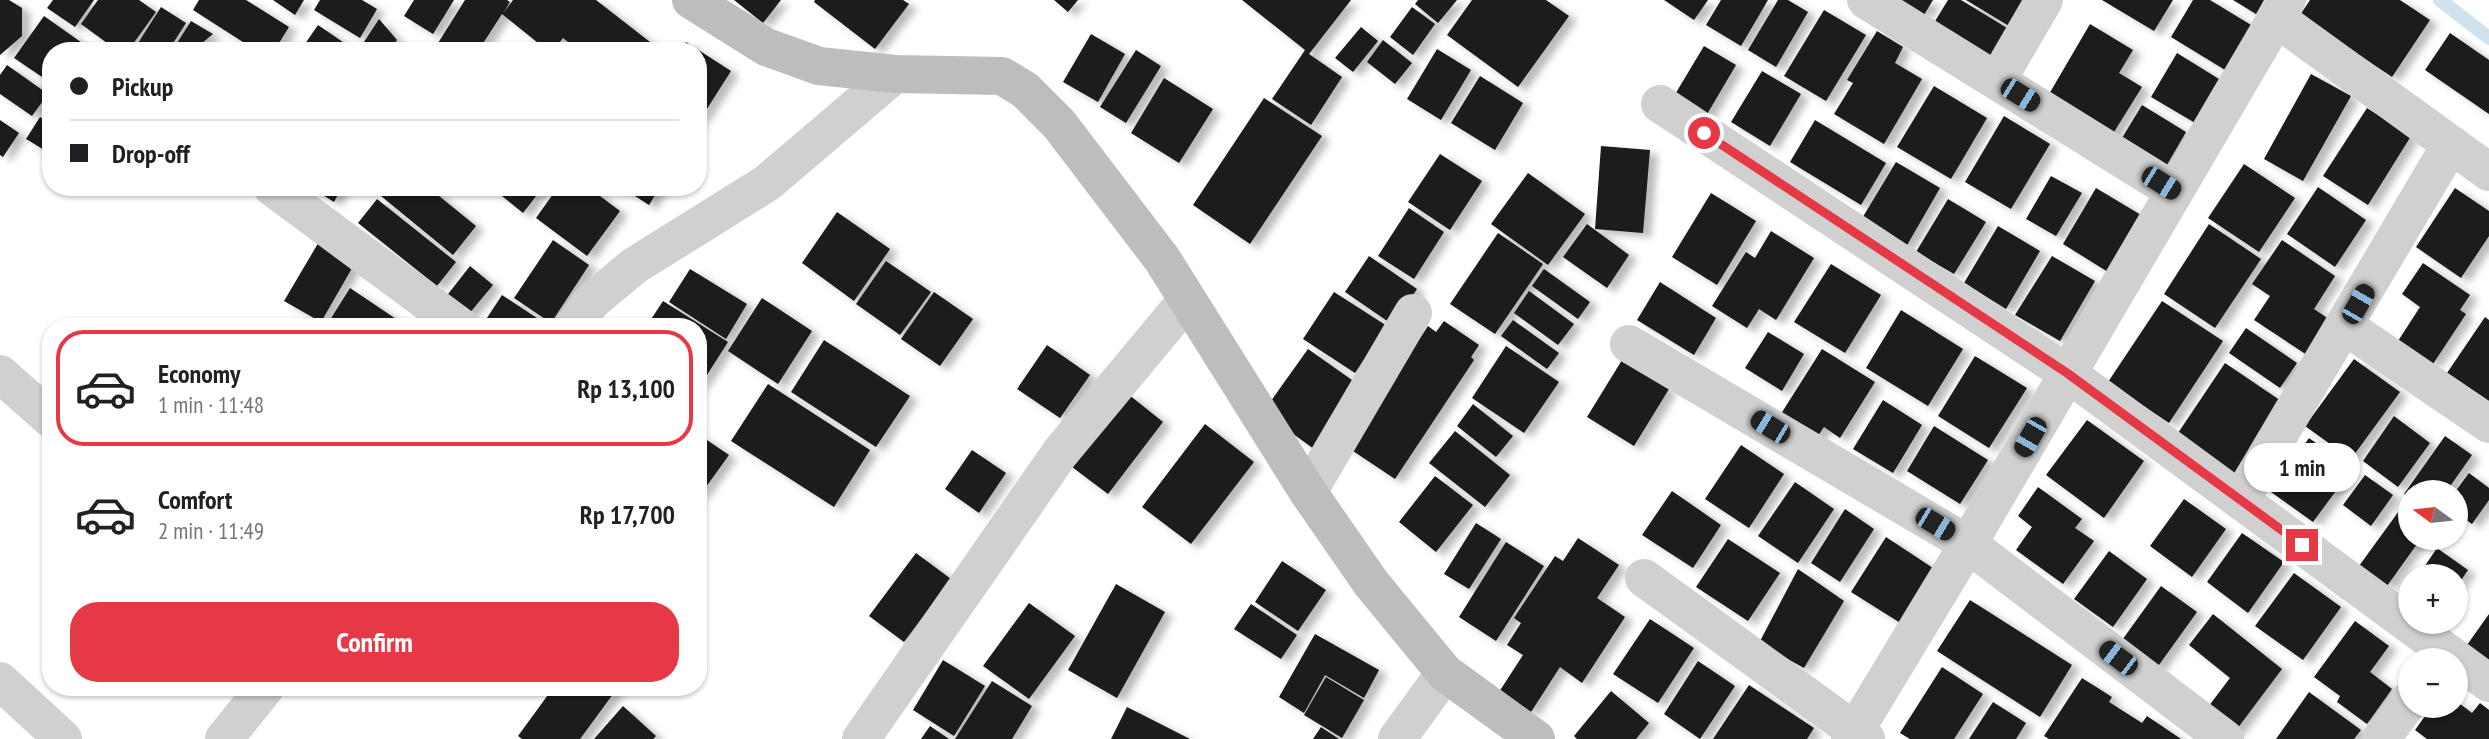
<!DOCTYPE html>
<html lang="en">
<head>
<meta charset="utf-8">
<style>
	body { margin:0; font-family:"PT Sans Narrow",sans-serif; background:#f2f2f2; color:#202124; height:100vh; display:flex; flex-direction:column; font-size:26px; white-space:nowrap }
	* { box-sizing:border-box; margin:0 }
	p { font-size:23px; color:#757577 }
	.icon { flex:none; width:38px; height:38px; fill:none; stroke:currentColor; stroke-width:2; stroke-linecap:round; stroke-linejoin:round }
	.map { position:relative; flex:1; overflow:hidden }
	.panel { position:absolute; left:42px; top:318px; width:665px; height:378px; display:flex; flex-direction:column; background:#fff; border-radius:28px; box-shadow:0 2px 5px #0004 }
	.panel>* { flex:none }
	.top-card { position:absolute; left:42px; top:42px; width:665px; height:154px; border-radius:28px; box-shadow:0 2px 5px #0004; display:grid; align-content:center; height:154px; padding:0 28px; background:#fff }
	.needle { width:46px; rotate:285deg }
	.controls { position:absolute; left:2398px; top:480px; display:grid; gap:14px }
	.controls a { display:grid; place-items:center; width:70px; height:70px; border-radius:50%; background:#fff; box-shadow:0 2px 5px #0004; font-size:35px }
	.end { position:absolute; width:32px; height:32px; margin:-16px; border:9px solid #e63946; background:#fff; box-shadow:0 0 0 4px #fff }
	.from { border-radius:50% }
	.bubble { position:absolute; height:49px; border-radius:24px; background:#fff; box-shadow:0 2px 5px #0004; font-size:23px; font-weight:700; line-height:49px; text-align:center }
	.car { position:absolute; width:21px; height:42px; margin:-21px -10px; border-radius:9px; box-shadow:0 0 5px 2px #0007; background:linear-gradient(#222 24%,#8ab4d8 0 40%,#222 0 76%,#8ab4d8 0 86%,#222 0) }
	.top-card b { display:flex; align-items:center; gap:24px; height:66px; font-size:26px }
	.top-card b+b { border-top:2px solid #e0e0e0 }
	.top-card i { width:18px; height:18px; background:#202124 }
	ul { padding:12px 0 0; list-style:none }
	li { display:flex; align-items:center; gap:21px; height:116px; margin:0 14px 10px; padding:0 14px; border:4px solid transparent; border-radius:28px }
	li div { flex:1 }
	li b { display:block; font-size:26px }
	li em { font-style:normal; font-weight:700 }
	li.active { border-color:#e63946 }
	li>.icon { width:63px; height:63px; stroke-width:1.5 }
	.button { display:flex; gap:14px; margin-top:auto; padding:14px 28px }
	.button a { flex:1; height:80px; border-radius:28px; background:#e63946; color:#fff; font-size:28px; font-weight:700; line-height:80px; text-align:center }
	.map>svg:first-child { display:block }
</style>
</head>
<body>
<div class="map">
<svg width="2489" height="739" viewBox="0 0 2489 739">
	<defs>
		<filter id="shadow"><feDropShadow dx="8" dy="4.5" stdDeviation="3.5" flood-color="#0004"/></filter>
	</defs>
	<rect width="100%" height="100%" fill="#fff"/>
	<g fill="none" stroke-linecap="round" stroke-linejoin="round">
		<!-- stream -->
		<path stroke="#cfe2ee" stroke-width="14" d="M2440,0l49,38"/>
	</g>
	<!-- building -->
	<path fill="#1a1a1a" filter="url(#shadow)" d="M0,0h9l13,8v28l-22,19z
		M53,0h41l-19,27 -28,-19z
		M98,0h41l17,12 -28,39h-10l-37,-27z
		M199,0h47l43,27 -15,24h-17l-64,-41z
		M273,0h31l-9,15z
		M320,0h42l15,9 -17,29 -46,-28z
		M414,0h40l-21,34 -29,-18z
		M465,0h42l3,2 -6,10 9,-12h83l54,42 -7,9h-64l-16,-13 -10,13h-5l-46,-37 -24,37h-45z
		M734,0h47l-18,23z
		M815,0h88l6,4 -34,45 -61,-47z
		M1054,0h24l-10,12z
		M1242,0h109l-42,54 33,23 -31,48 -39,-26 33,-49z
		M1418,0h39l-19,23 -23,-19z
		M1472,0h74l23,16 -51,71 -71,-52z
		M1664,0h44l-14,20z
		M1721,0h47l-27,46 -35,-21z
		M1778,0h10l20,12 -32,55 -28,-17z
		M1899,0h34l-9,15z
		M1948,0h13l51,31 -22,37 -61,-37z
		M1966,0h66l-18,29z
		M2102,0h71l-19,31z
		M2193,0h17l46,28 -26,45 -59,-36z
		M2233,0h31l-8,14z
		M2310,0h90l30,20 -38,57 -92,-62z
		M161,7l25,16 -18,28h-35z
		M1412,7l23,17 -22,31 -23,-18z
		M1824,10l42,25 -40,66 -42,-25z
		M44,16l41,29 -5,6h-29v32l-37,-25z
		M379,19l18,21 -8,11h-19l-8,-6z
		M191,21l22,13 -11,9 13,8h-43z
		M2090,24l43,26 -14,23 23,14 -33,53 -64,-39z
		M318,25l38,26h-56z
		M1361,27l17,14 -25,31 -18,-14z
		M1877,31l26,16 -8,16 27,16 -38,65 -50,-30 19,-31 -6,-3z
		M2450,33l39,27v54l-64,-44z
		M1091,34l34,20 -27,48 -35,-20z
		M1383,40l29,23 -17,21 -28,-22z
		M686,42l45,29 -33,52v-72h-18z
		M1704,46l32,19 -30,51 -32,-20z
		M1437,49l34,21 -30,50 -34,-21z
		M1136,50l25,16 -35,57 -26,-16z
		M2177,53l50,31 -25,43 -51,-30z
		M7,65l41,29 -16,22 -32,-22v-19z
		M1762,71l39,23 -31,52 -39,-24z
		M2311,74l40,22 -48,85 -39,-22z
		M1480,76l43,27 -28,47 -44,-27z
		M1164,78l49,31 -34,54 -48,-30z
		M1934,86l53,32 -36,61 -54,-32z
		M1264,98l58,38 -72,108 -57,-39z
		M2142,105l44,27 -22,38 -45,-27z
		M2367,108l44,28 -43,69 -45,-29z
		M2004,116l46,28 -39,65 -46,-27z
		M40,117l11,7v30l-25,-15z
		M0,120l19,13 -16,24 -3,-2z
		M1815,120l71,43 -25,42 -71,-43z
		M1601,146l49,4 -7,83 -48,-4z
		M1440,154l42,27 -32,49 -42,-28z
		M1896,162l44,26 -34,59 -45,-27z
		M2244,164l51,34 -36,54 -51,-34z
		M1528,173l57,41 -37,51 -57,-41z
		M2051,176l31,17 -26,43 -30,-17z
		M310,187h32l-8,15z
		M388,187h40l48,39 -23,29 -72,-59z
		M491,187h52l-20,26z
		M558,187h30l32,24 -33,45 -51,-38z
		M621,187h39l-11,18z
		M2318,187l48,33 -31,47 -48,-33z
		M2096,188l45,27 -33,57 -45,-28z
		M2455,188l34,23v25l-28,42 -45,-31z
		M1711,193l45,28 -39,64 -45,-28z
		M377,199l79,63 -19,24 -79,-63z
		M1948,199l38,23 -32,52 -38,-22z
		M1409,208l35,24 -30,47 -36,-23z
		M837,212l53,37 -36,52 -52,-38z
		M1587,224l42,31 -22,33 -44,-31z
		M2209,224l52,35 -46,69 -51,-34z
		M1998,226l42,25 -34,58 -42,-26z
		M1771,231l43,27 -38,62 -17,-11 -12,19 -35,-22 34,-54 9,6z
		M1498,233l45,31 -48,70 -45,-30z
		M323,235l36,21 -38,66 -37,-21z
		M553,240l36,25 -38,58 -37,-25z
		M2282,240l53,36 -21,33 22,15 -23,35 -59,-39 16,-24 -18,-12z
		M1369,256l48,33 -24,36 -48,-33z
		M2052,256l43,25 -35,60 -45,-26z
		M886,261l45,31 -31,43 -44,-31z
		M2423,263l47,32 -10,15 6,4 -33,50 -35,-23 22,-34 -18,-13z
		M1831,264l50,31 -36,58 -51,-31z
		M470,266l23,19 -30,36 -22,-18z
		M690,269l57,35 -21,35 -57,-37z
		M1544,269l46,33 -12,17 -46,-33z
		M1660,282l56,36 -22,37 -57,-35z
		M350,288l58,39h-74l-6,-4z
		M1529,291l45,33 -16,21 -44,-32z
		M934,292l39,27 -33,47 -39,-27z
		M1334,292l53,34 -32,47 -52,-34z
		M502,295l41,27 -4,5h-58z
		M762,298l50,33 -34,53 -50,-33z
		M663,301l65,41 -30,47v-62h-52z
		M2162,301l61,40 -54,82 -61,-41z
		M1901,310l62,39 -35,57 -62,-38z
		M2485,317l4,3v81l-42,-28z
		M1513,320l46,33 -12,16 -46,-33z
		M1444,321l35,24 -8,12 3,3 -79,119 -48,-32 81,-121 8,6z
		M2246,328l51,35 -17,25 -51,-35z
		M1768,332l36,22 -22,37 -37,-23z
		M824,340l86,56 -34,51 -85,-55z
		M1047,345l43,30 -30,43 -43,-29z
		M1506,346l53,36 -35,51 -52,-35z
		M1308,349l51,36 -45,64 -51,-37z
		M1822,349l53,33 -35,56 -16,-11 -9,13 -36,-23z
		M1975,356l52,32 -38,60 -51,-32z
		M2354,359l46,33 -49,67 -46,-33z
		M1622,360l47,29 -35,57 -47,-29z
		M2225,363l65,44 -49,74 -65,-45z
		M768,384l102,66 -36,57 -103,-66z
		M1128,394l35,28 -55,72 -36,-27z
		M1883,400l39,25 -29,48 -40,-24z
		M1473,404l40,32 -17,21 -39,-31z
		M2394,416l36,27 -32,44 -35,-26z
		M2087,420l57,41 -40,57 -58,-43z
		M1205,424l49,38 -63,82 -49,-37z
		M1934,426l54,34 -28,44 -53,-33z
		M1455,431l55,44 -25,32 -56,-44z
		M698,434l31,21 -31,43z
		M2445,436l27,19 -26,37h-36v6l-6,-4z
		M2309,438l43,31 -39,53 -42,-30z
		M1741,445l43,29 -35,54 -44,-29z
		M972,450l34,23 -27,40 -34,-24z
		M2469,473l20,15v12l-17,24 -17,-12v-20z
		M2365,475l28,20 -22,31 -28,-21z
		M1435,476l38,29 -37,47 -37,-30z
		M1795,482l39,27 -36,54 -40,-27z
		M2038,487l44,32 -7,9 19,13 -31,43 -47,-34 16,-23 -14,-11z
		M1672,491l49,34 -28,43 -51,-33z
		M2184,499l42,30 -34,48 -42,-31z
		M2404,504l6,4v29h12l-35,49 -28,-20z
		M1845,509l29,20 -34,53 -29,-19z
		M1476,523l25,16 -32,50 -25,-15z
		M2242,533l42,29 -36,51 -41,-31z
		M1886,537l50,33 -34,54 -51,-32z
		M1578,538l41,27 -22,33 28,19 -43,66 -22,-16 -29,45 -32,-20 24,-37 -16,-10 14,-22 -7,-5 41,-62 8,5z
		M1728,539l52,34 -32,48 -52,-34z
		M1506,542l38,24 -48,75 -37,-24z
		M2437,548l31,22 -13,19v-13h-37z
		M2109,551l38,28 -34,48 -39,-28z
		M916,553l35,26 -47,63 -35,-26z
		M1282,561l44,29 -28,41 -43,-29z
		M1798,569l46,32 -40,67 -45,-25z
		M2294,573l47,34 -38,53 -48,-34z
		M1116,584l49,28 -48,86 -49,-28z
		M2161,586l36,26 -41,57 -36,-26z
		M1970,600l102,65 -32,52 -103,-66z
		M1029,603l46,33 -46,63 -46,-33z
		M1251,604l46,31 -16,24 -47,-30z
		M2213,614l69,55 -51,68 -29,-22 28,-37 -41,-33z
		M2489,614v47l-22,-16z
		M1650,619l44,29 -36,55 -45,-29z
		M2355,621l34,25 -19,26 22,17 -25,35 -30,-22 3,-6 -26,-19z
		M1315,634l64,36 -15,28 -39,-23 -21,38 -25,-16z
		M943,660l42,26 -31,50 -41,-26z
		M1698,661l37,25 -35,53 -36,-25z
		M1942,667l41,27 -29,45h-44l-10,-6z
		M1326,677l38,23 -22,38 -38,-23z
		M2082,678l30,19 -3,5 33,21 5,-7 34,23h-132l-5,-3z
		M992,681l40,25 -20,33h-57z
		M1749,685l65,43 -7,11h-94z
		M553,688h59l4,2 -36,49h-58l-4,-3z
		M1611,691l38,32 -13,16h-59l-3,-3z
		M2309,692l52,38 -7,9h-78z
		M2455,700l17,13 8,-10 9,7v29h-62l-12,-9 18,-25h22z
		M1993,702l33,21 -10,16h-47z
		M623,706l33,30 -3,3h-59z
		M1127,707l63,32h-79z
		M930,726l19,13h-28z
		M1321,727l18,12h-26z"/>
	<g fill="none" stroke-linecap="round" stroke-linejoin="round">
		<!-- street -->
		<path stroke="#d0d0d0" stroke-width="38" d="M1866,0l308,191
			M2276,18l213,154
			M1997,81l47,-81
			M1660,104l407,269 422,310
			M272,187l189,140
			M2345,326l144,98
			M573,327l18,-25 43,-36 133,-83 128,-109
			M1629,344l339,200 257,195
			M0,374l51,45
			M1308,492l105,-179
			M2241,499l210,-355
			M1644,578l222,161
			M0,681l63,58
			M224,739l41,-51
			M861,739l199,-286 127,-153
			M1397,739l48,-66
			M1850,739l118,-195 319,-544
			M2381,739l29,-39"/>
		<!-- secondary -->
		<path stroke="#bdbdbd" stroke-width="38" d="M691,0l75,47 53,19 76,8 107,2 23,14 34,34 103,135 146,233 63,91 74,90 91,66"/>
	</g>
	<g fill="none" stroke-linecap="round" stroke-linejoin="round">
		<!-- route -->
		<path stroke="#e63946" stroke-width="9" d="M1704,133l363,240 235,172"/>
	</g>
</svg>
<div class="controls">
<a><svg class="needle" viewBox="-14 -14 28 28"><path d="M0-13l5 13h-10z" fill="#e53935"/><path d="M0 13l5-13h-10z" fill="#757577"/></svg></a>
<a>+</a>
<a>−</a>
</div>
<i class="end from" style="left:1704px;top:133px"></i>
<i class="end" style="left:2302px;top:545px"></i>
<div class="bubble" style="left:2244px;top:443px;width:116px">1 min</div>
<i class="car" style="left:2020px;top:95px;rotate:122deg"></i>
<i class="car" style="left:2161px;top:183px;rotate:122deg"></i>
<i class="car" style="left:2358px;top:304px;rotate:30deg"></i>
<i class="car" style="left:1770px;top:427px;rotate:301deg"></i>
<i class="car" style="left:2030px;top:437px;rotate:210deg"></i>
<i class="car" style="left:1935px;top:524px;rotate:121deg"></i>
<i class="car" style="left:2118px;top:658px;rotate:307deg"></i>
<div class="top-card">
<b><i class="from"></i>Pickup</b>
<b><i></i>Drop-off</b>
</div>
<section class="panel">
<ul>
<li class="active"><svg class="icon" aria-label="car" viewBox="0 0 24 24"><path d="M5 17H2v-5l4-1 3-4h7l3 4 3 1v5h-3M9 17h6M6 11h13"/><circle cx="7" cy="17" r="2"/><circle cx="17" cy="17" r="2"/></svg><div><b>Economy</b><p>1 min · 11:48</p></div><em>Rp 13,100</em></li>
<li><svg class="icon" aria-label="car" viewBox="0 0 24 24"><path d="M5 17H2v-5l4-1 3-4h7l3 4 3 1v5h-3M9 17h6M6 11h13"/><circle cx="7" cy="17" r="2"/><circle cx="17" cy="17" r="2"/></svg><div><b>Comfort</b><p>2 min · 11:49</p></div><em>Rp 17,700</em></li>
</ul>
<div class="button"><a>Confirm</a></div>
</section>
</div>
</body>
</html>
